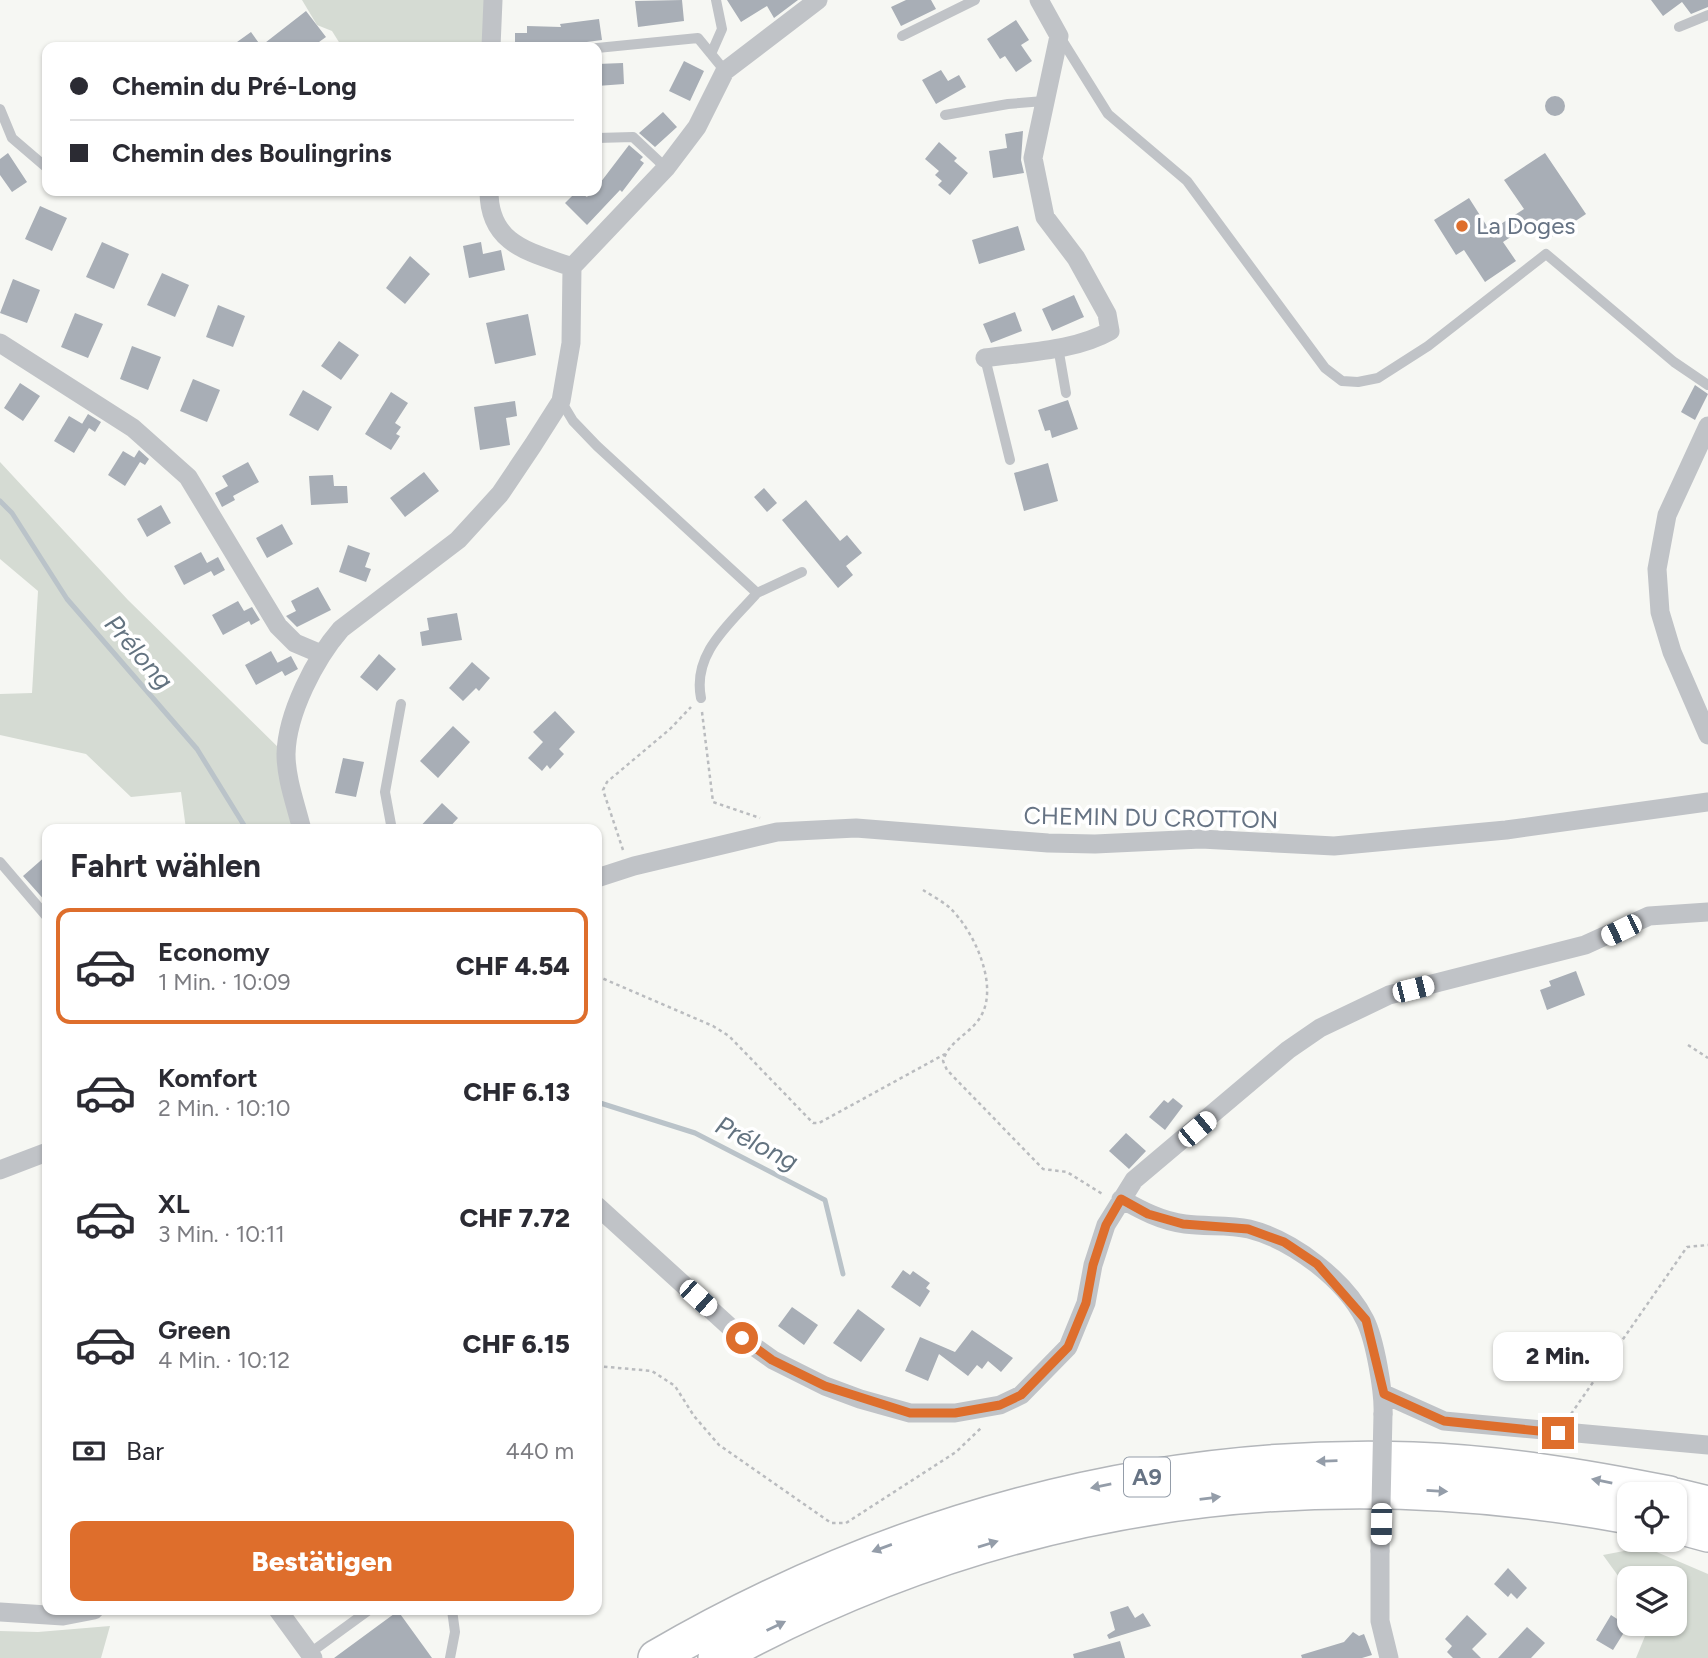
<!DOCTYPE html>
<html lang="de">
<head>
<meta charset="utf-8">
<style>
	body { margin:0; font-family:Figtree,sans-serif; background:#f7f7f7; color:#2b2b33; height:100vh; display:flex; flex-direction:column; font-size:26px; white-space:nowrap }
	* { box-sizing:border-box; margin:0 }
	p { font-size:23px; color:#7c7c81 }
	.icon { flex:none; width:38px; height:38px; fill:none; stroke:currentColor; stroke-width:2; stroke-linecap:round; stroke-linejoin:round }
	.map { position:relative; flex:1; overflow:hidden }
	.sheet { position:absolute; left:42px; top:824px; width:560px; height:791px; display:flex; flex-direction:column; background:#fff; border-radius:14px; box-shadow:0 2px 5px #0004 }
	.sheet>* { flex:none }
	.banner { position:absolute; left:42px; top:42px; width:560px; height:154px; border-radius:14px; box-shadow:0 2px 5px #0004; display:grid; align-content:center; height:154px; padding:0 28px; background:#fff }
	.buttons { position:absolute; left:1617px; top:1482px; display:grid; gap:14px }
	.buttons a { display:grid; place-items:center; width:70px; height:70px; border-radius:14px; background:#fff; box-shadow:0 2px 5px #0004; font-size:35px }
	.end { position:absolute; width:32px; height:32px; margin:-16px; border:9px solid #de6e2c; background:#fff; box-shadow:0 0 0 4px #fff }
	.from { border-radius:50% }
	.bubble { position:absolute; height:49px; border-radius:14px; background:#fff; box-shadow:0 2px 5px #0004; font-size:23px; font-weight:800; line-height:49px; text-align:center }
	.car { position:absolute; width:21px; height:42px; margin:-21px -10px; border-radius:9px; box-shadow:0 0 5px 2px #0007; background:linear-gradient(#fff 24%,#345 0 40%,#fff 0 76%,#345 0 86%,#fff 0) }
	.banner b { display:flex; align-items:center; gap:24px; height:66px; font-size:26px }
	.banner b+b { border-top:2px solid #e1e1e2 }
	.banner i { width:18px; height:18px; background:#2b2b33 }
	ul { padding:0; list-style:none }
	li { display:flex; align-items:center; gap:21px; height:116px; margin:0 14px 10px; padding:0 14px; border:4px solid transparent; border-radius:14px }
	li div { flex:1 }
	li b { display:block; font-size:26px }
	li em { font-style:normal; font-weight:800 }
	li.active { border-color:#de6e2c }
	li>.icon { width:63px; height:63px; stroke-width:1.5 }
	h2 { padding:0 28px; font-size:32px; line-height:84px }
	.pay { display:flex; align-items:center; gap:18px; height:77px; padding:0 28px; font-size:26px }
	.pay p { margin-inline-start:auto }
	.action { display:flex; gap:14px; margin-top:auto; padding:14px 28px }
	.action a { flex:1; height:80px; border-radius:14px; background:#de6e2c; color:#fff; font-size:28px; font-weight:800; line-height:80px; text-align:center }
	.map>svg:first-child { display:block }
</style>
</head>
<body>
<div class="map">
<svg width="1708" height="1658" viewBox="0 0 1708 1658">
	<rect width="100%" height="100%" fill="#f6f7f3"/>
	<!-- green -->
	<path fill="#d5dbd3" d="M302,0h191l-2,47h-149l-10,-16 -15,-6z
		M0,462l128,138 158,155 16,74h-116l-5,-37 -50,5 -45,-43 -86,-19v-41l32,-1 6,-102 -38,-32z
		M1645,1547l63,27v84h-72l14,-34h25v-46h-46v13l-26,-36z
		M110,1626l-9,32h-101v-27l38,1z"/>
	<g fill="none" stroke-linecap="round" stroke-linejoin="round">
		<!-- stream -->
		<path stroke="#bac3c9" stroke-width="5" d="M0,501l12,12 55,86 130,150 50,81
			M597,1102l98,31 130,67 18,74"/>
	</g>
	<!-- building -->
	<path fill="#a8aeb6" d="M682,0l2,21 -46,6 -3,-26z
		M727,0h71l-24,18 -7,-12 -26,16z
		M906,0h25l5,9 -35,17 -10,-19z
		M1651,0h57v7l-17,7 -9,-12 -19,14z
		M306,11l20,26 -14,10h-82l21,-15 10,14z
		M599,19l3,21 -53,7h-34v-14h12v-7l34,1 -1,-3z
		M1016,20l13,20 -8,5 11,16 -16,11 -11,-16 -5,3 -13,-20z
		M684,61l20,10 -14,30 -21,-10z
		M623,63l1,21 -27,2v-22z
		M941,70l7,11 11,-6 7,12 -30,17 -14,-24z
		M1545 106a10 10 0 1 1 20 0a10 10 0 1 1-20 0Z
		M663,112l14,15 -22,20 -16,-14z
		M1023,131l-2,29 3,13 -31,5 -4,-27 18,-3 -2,-14z
		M939,142l18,16 -3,3 14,12 -18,22 -12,-10 4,-4 -7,-6 4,-4 -14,-12z
		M629,145l14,12 -3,3 4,3 -22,29 -2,-2 -33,35 -22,-22 12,-12 10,6 5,-6h5v-4z
		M8,153l19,29 -15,10 -12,-17v-16z
		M1545,153l41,61 -39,26 -12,-19 -32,21 13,19 -31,21 -21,-32 -8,5 -22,-35 35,-22 21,33 34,-22 -20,-29z
		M40,206l27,12 -15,33 -27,-12z
		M1018,226l7,24 -46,14 -7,-24z
		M102,242l27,12 -15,35 -28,-12z
		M481,242l2,12 18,-4 4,20 -36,8 -6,-32z
		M410,256l20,18 -25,30 -19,-16z
		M162,273l27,12 -14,32 -28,-12z
		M13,279l27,11 -13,33 -27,-10z
		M1074,295l10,22 -32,14 -10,-22z
		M218,305l27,11 -12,31 -27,-10z
		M1015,312l7,19 -31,12 -8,-19z
		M75,313l28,11 -15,34 -27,-11z
		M528,314l8,41 -41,9 -9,-41z
		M339,341l20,14 -18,25 -20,-14z
		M132,346l29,11 -13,33 -28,-11z
		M193,379l27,11 -13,32 -27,-11z
		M20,383l20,13 -17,25 -19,-13z
		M1695,385l13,9 -13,26 -14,-8z
		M303,390l29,17 -14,24 -29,-16z
		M391,392l17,11 -13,20 6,4 -5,7 4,2 -9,14 -26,-16z
		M1068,400l10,29 -26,9 -2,-8 -5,1 -7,-21z
		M515,401l2,15 -11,2 4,27 -30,5 -6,-43z
		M88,414l13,8 -6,10 -6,-4 -15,25 -20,-12 15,-25 17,10 -4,-2z
		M139,450l10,9 -4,6 -5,-3 -15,24 -17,-11 15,-24 17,10 -6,-3z
		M248,462l11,20 -26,14 2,4 -13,7 -7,-14 13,-7 -6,-10z
		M1048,463l10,38 -34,10 -10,-38z
		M424,472l15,19 -34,26 -15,-19z
		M333,475l1,11h13l1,17 -37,2 -2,-29z
		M764,488l13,15 -10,9 -13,-15z
		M806,500l34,41 7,-6 15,18 -16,13 7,9 -15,13 -56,-68z
		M161,505l10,18 -24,14 -10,-18z
		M282,524l11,20 -26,14 -11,-20z
		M348,545l22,8 -5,14 6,2 -5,13 -27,-10z
		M201,552l6,11 11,-6 7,13 -11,6 -3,-5 -27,14 -10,-19z
		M318,587l13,23 -34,17 -11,-11 10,-5 -5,-10z
		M238,601l6,10 8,-4 8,13 -9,5 -2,-4 -26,14 -11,-20z
		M457,613l5,27 -40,6 -2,-14 9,-2 -2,-12z
		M271,651l10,18 -4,-6 14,-7 7,13 -13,7 -3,-5 -26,14 -11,-20z
		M379,654l17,15 -19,22 -17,-14z
		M472,662l18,16 -11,13 -3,-3 -13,13 -14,-13z
		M555,711l20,21 -16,17 5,5 -14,15 -3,-4 -5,6 -14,-13 15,-16 -10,-10z
		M453,726l17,16 -32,36 -18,-17z
		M343,758l21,4 -8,35 -21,-4z
		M442,803l16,15 -11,12h-30z
		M47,855v48l-24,-27z
		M1576,971l9,24 -38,15 -7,-20 11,-4 -2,-5z
		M1173,1098l10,8 -18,24 -16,-13 15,-17 4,3z
		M1126,1133l20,18 -17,18 -20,-18z
		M903,1270l7,5 3,-4 17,12 -4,5 4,3 -10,16 -29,-20z
		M792,1307l26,18 -14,20 -26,-19z
		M858,1309l27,20 -24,33 -28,-19z
		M972,1330l41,28 -12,14 -13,-11 -6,8 -5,-4 -9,11 -29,-22 -11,27 -23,-10 15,-34 35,15z
		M1508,1568l19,20 -10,11 -6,-6 -3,4 -14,-13z
		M1128,1606l7,12 8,-5 8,13 -42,13 -2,-4 8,-5 -5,-18z
		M398,1611l34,47h-98z
		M1467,1615l20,19 -15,15 9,9h-28l-6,-6 5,-6 -7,-7z
		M1611,1615l17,11 -15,24 -17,-10z
		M1527,1627l18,16 -14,15h-33z
		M1353,1632l6,4 5,-2 8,21 -10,3h-60l-1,-3 43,-13z
		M1120,1641l5,17h-51l-1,-4z"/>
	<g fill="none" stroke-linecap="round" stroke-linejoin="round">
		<!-- highway casing -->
		<g stroke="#b3b6ba" stroke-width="38">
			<path id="highway" d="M1675,1496l33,8
				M1675,1525l33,9
				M656,1658c230,-134 490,-207 757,-198 86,3 171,17 256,34
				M716,1658c287,-158 592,-201 913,-142"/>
		</g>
		<!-- path -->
		<path stroke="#babcbf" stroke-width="2.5" stroke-dasharray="3.5 3.5" stroke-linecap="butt" d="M702,712l11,90 47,16
			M623,850l-20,-60 4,-8 63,-53 21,-22
			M923,890c8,5 19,11 27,18 24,23 49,77 31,108 -10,18 -32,24 -38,45l4,9 96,99 24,3 37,23
			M597,976l116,50 16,10 84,87h6l126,-69
			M1688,1045l20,13
			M597,1366l55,5 23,15 19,30 25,29 112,78h15l110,-71 25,-24
			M1571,1414l116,-167 21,-2"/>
		<!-- lane -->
		<path stroke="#c0c3c7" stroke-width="10" d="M1679,27l29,-12
			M902,36l73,-36
			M1060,37l48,77 79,67 138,187 17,13 16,1 20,-4 50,-32 118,-92 128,108 34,23
			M597,48l101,-10 27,33
			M711,54l11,-25 -6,-29
			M0,109l12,29 35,30
			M945,115l63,-11 36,-3
			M597,138l36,-1 33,31
			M1058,347l8,46
			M985,358l25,102
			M561,401l12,20 24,25 160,147c-27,31 -65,60 -56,105
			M757,593l45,-21
			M392,830l-7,-38 16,-88
			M0,862l47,55
			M310,1653l59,-43
			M450,1658l5,-26 -3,-22"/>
		<!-- street -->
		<path stroke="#c0c3c7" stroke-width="19" d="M491,47l2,-47
			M489,191c0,54 41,61 83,76
			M0,343l133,85 55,49 90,149 17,17 26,11
			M985,358c40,-6 90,-7 125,-27l-3,-17 -31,-56 -31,-41 -12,-59 26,-122 -20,-36
			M1708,426l-41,89 -10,54 3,43 12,40 36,83
			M302,830c-6,-25 -16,-51 -16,-76 1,-41 29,-95 55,-125l117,-89 42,-46 33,-49 28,-44 10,-58 1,-76 94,-99 31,-41 28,-56 93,-71
			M597,878l37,-12 143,-34 79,-4 192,15 47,1 106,-5 133,7 172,-16 202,-28
			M0,1170l47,-18
			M1121,1199c20,11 40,22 64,25 21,3 44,0 64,5 44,11 96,51 116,91 10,20 19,72 18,94
			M597,1206l145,132 31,22 52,26 35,13 50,14h45l45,-8 21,-10 47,-48 18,-44 7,-38 13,-40 28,-45 154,-130 32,-22 69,-33 196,-50 64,-29 59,-4
			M1384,1394l60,27 264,24
			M1380,1551v70l9,37
			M278,1610l35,48
			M0,1612l63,4 31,-6"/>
		<!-- highway -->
		<use href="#highway" stroke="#fff" stroke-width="35"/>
		<!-- street-bridge -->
		<path stroke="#c0c3c7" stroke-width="19" d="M1380,1551l3,-137"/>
	</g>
	<!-- one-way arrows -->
	<defs><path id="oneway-solid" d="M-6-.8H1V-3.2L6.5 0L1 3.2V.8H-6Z" transform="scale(1.75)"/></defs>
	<g fill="#949da9">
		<use href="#oneway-solid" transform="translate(1327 1461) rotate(178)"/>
		<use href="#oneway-solid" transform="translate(1602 1481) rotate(-169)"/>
		<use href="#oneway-solid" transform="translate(1101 1486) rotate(169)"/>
		<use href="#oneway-solid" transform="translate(1437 1491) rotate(3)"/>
		<use href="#oneway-solid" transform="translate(1210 1498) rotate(-7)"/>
		<use href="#oneway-solid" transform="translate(988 1544) rotate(-17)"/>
		<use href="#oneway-solid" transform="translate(882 1548) rotate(160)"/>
		<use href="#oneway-solid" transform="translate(776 1626) rotate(-26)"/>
	</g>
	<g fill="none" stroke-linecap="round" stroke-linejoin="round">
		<!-- route -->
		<path stroke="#de6e2c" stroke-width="9" d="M742,1338l30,22 53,26 85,27h45l45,-8 21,-10 47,-48 18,-44 7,-38 13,-40 15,-26 27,15 35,10 65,5 36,13 33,22 49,56 18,74 60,27 114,12"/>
	</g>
	<!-- markers -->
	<circle fill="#de6e2c" stroke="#fff" stroke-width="2.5" cx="1462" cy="226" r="7"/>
	<g text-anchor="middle" stroke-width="7" stroke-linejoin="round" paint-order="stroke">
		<!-- shield labels -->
		<rect fill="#fff" stroke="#949da9" stroke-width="2" x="1124" y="1457.5" width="46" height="39" rx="5"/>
		<g font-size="23" font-weight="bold" fill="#667384">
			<text x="1147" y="1485">A9</text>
		</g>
		<!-- poi labels -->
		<g font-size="24" fill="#667384" stroke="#fff" text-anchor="start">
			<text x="1476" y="234">La Doges</text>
		</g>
		<!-- street labels -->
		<g font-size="24" fill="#667384" stroke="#fff">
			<text transform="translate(1151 818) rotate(1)" y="8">CHEMIN DU CROTTON</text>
		</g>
		<!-- water labels -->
		<g font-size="26" font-style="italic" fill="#637380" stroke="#fff">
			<text transform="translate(139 652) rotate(49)" y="9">Prélong</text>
			<text transform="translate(757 1143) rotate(27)" y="9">Prélong</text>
		</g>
	</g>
</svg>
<div class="buttons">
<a><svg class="icon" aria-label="locate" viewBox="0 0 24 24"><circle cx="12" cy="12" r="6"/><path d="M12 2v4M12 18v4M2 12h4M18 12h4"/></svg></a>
<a><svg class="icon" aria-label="layers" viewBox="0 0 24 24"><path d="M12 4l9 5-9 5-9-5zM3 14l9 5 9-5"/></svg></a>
</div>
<i class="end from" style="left:742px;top:1338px"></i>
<i class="end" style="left:1558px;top:1433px"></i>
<div class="bubble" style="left:1493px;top:1332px;width:130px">2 Min.</div>
<i class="car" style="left:1621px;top:930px;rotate:244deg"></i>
<i class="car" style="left:1413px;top:989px;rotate:76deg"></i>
<i class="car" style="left:1197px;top:1129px;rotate:50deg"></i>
<i class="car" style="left:698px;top:1298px;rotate:132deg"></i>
<i class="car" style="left:1381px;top:1524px;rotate:181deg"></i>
<div class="banner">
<b><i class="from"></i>Chemin du Pré-Long</b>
<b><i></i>Chemin des Boulingrins</b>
</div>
<section class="sheet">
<h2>Fahrt wählen</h2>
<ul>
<li class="active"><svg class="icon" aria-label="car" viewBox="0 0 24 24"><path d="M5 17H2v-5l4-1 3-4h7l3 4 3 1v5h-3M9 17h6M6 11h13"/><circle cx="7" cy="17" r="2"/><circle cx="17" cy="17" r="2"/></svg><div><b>Economy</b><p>1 Min. · 10:09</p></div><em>CHF 4.54</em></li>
<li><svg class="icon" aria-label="car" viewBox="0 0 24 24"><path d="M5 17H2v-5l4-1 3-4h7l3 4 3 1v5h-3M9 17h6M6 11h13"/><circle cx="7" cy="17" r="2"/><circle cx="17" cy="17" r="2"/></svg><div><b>Komfort</b><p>2 Min. · 10:10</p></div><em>CHF 6.13</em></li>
<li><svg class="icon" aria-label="car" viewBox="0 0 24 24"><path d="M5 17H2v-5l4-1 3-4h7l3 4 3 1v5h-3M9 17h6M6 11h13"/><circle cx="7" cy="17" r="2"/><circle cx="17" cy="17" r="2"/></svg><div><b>XL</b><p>3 Min. · 10:11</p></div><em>CHF 7.72</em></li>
<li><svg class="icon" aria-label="car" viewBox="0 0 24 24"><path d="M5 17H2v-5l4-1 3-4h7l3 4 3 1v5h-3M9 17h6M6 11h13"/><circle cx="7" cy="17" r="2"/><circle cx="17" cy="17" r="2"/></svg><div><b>Green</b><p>4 Min. · 10:12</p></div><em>CHF 6.15</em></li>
</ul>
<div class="pay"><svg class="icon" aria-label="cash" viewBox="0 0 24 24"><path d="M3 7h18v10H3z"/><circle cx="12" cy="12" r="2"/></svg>Bar<p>440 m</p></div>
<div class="action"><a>Bestätigen</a></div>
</section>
</div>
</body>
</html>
